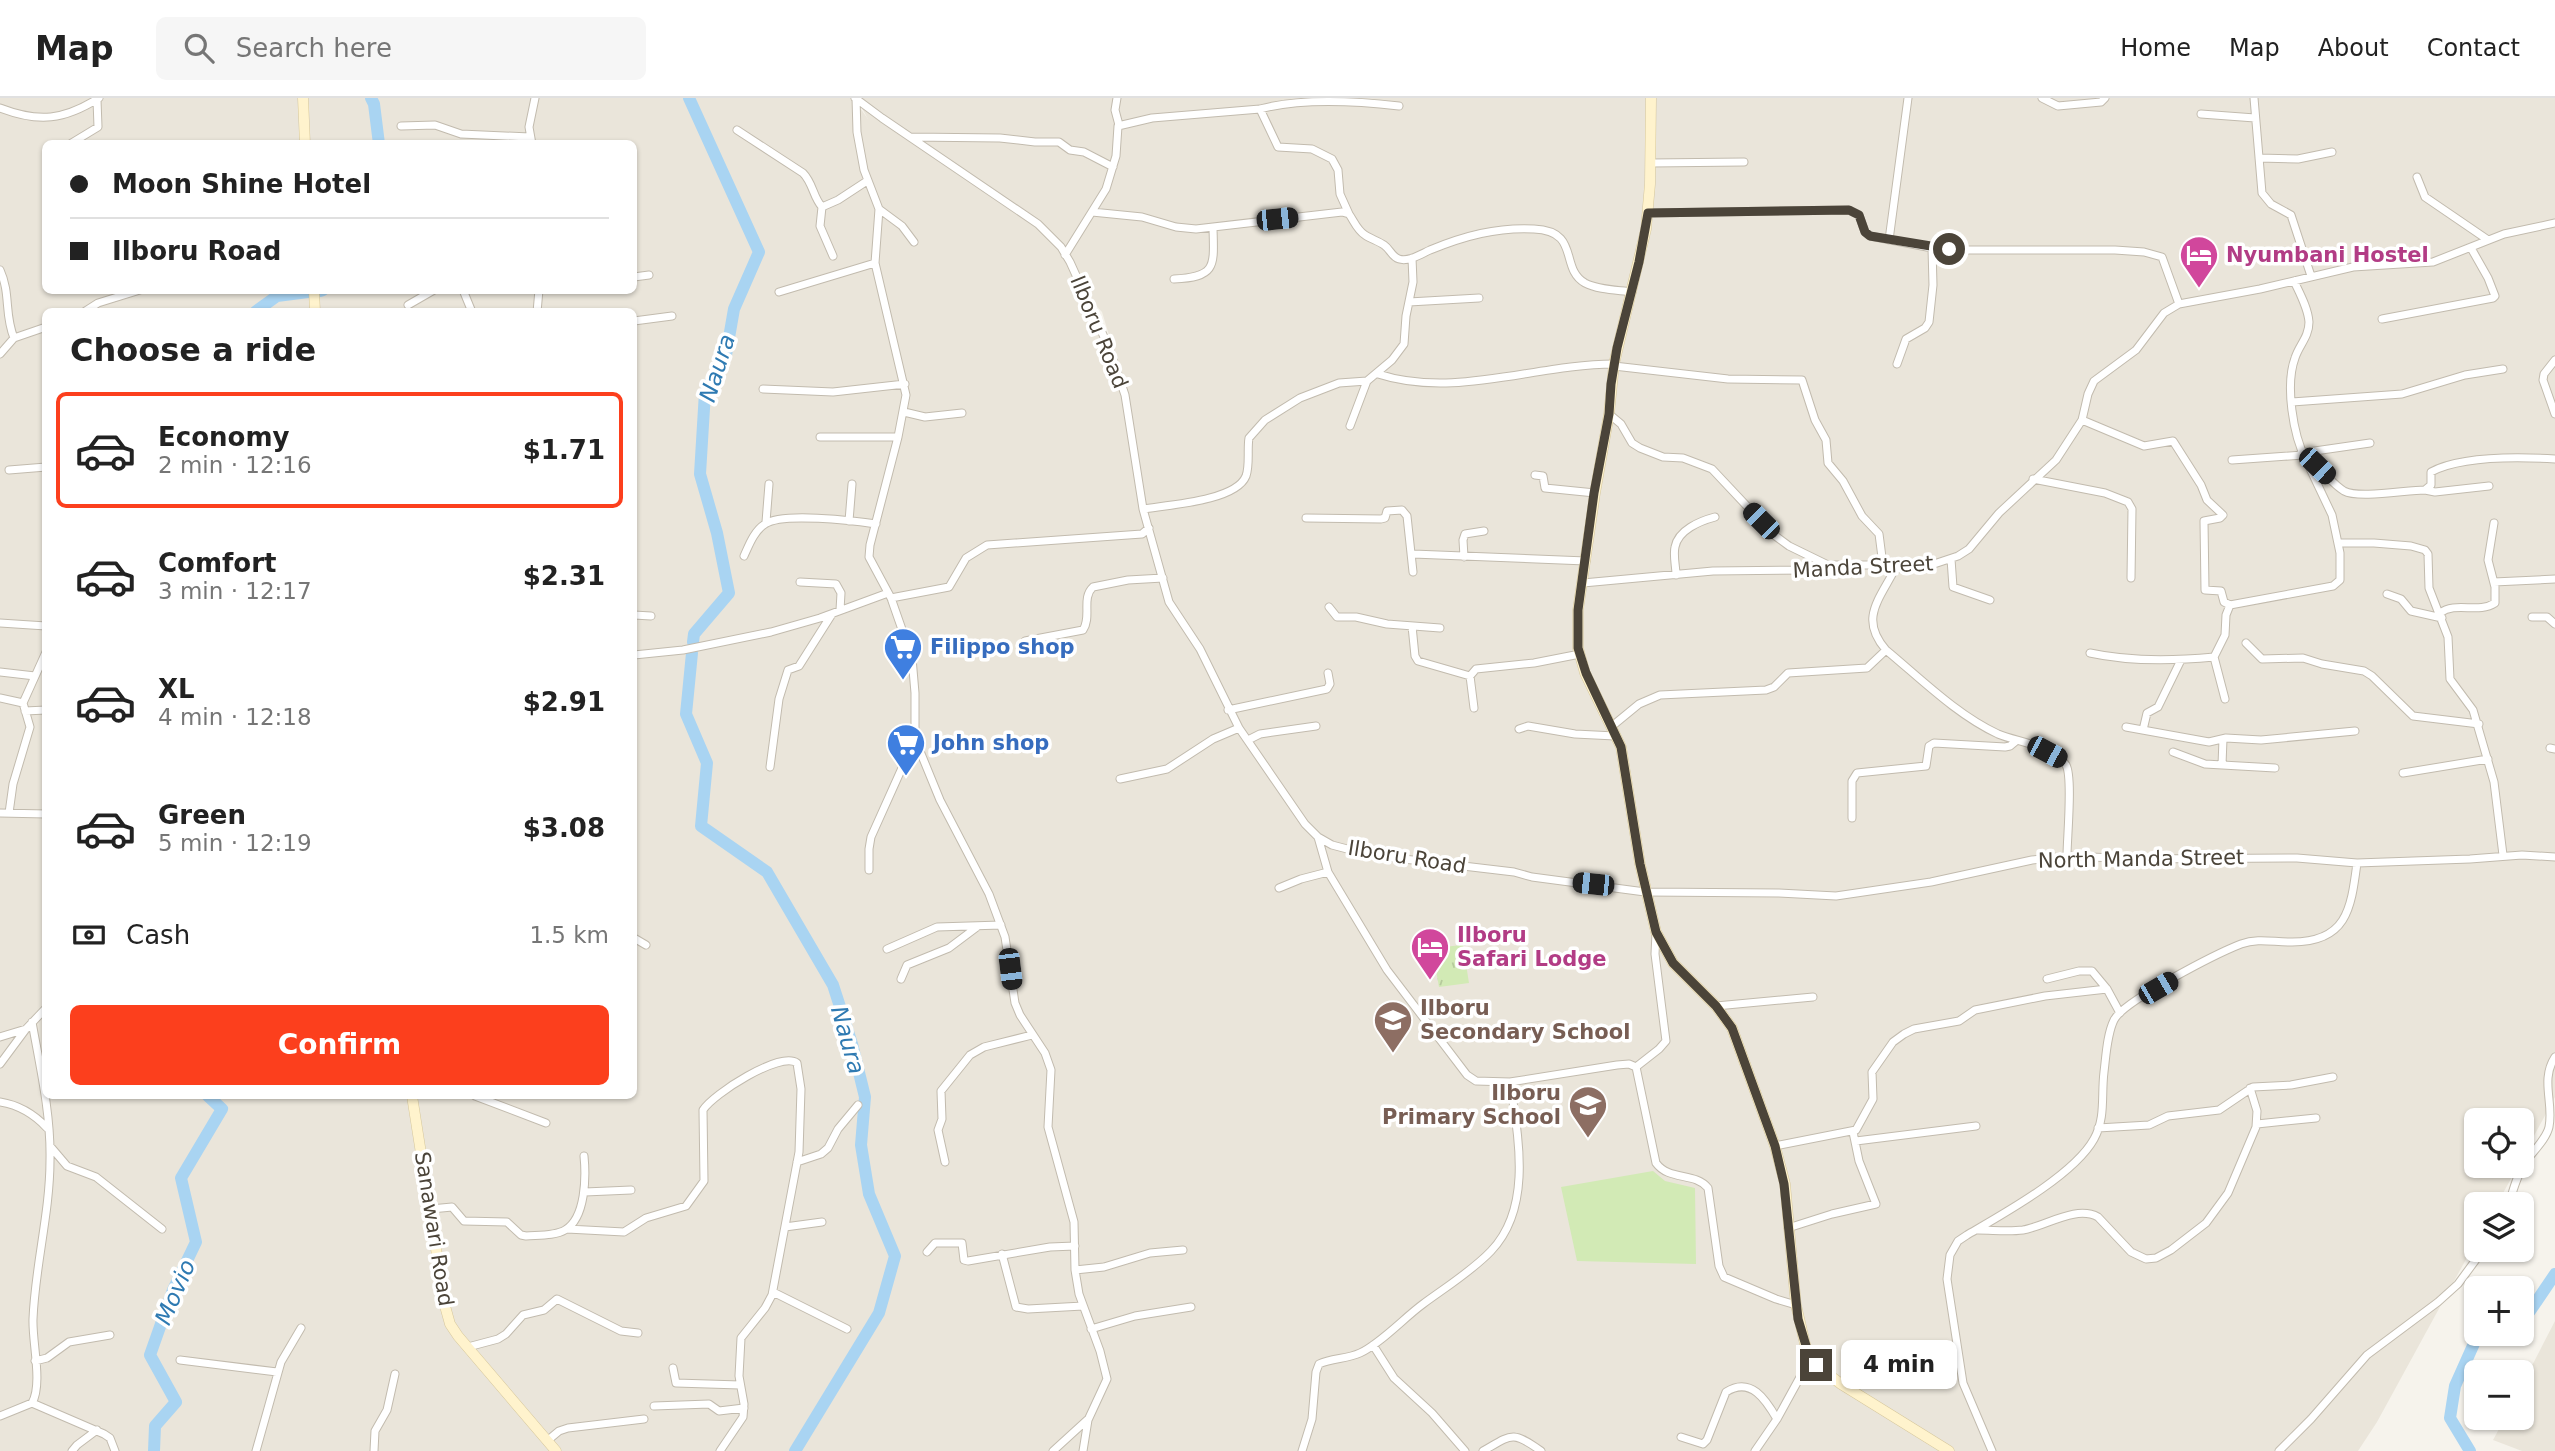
<!DOCTYPE html>
<html lang="en">
<head>
<meta charset="utf-8">
<style>
	body { margin:0; font-family:"DejaVu Sans",sans-serif; background:#f6f6f6; color:#222; height:100vh; display:flex; flex-direction:column; font-size:26px; white-space:nowrap }
	* { box-sizing:border-box; margin:0 }
	p { font-size:23px; color:#767676 }
	.icon { flex:none; width:38px; height:38px; fill:none; stroke:currentColor; stroke-width:2; stroke-linecap:round; stroke-linejoin:round }
	.map { position:relative; flex:1; overflow:hidden }
	.sheet { position:absolute; left:42px; top:210px; width:595px; height:791px; display:flex; flex-direction:column; background:#fff; border-radius:10px; box-shadow:0 2px 5px #0004 }
	.sheet>* { flex:none }
	.guide { position:absolute; left:42px; top:42px; width:595px; height:154px; border-radius:10px; box-shadow:0 2px 5px #0004; display:grid; align-content:center; height:154px; padding:0 28px; background:#fff }
	.buttons { position:absolute; left:2464px; top:1010px; display:grid; gap:14px }
	.buttons a { display:grid; place-items:center; width:70px; height:70px; border-radius:10px; background:#fff; box-shadow:0 2px 5px #0004; font-size:35px }
	.end { position:absolute; width:32px; height:32px; margin:-16px; border:9px solid #4b4439; background:#fff; box-shadow:0 0 0 4px #fff }
	.from { border-radius:50% }
	.bubble { position:absolute; height:49px; border-radius:10px; background:#fff; box-shadow:0 2px 5px #0004; font-size:23px; font-weight:800; line-height:49px; text-align:center }
	.car { position:absolute; width:21px; height:42px; margin:-21px -10px; border-radius:9px; box-shadow:0 0 5px 2px #0007; background:linear-gradient(#222 24%,#8ab4d8 0 40%,#222 0 76%,#8ab4d8 0 86%,#222 0) }
	.guide b { display:flex; align-items:center; gap:24px; height:66px; font-size:26px }
	.guide b+b { border-top:2px solid #e0e0e0 }
	.guide i { width:18px; height:18px; background:#222 }
	ul { padding:0; list-style:none }
	li { display:flex; align-items:center; gap:21px; height:116px; margin:0 14px 10px; padding:0 14px; border:4px solid transparent; border-radius:10px }
	li div { flex:1 }
	li b { display:block; font-size:26px }
	li em { font-style:normal; font-weight:800 }
	li.selected { border-color:#fc3f1d }
	li>.icon { width:63px; height:63px; stroke-width:1.5 }
	h2 { padding:0 28px; font-size:32px; line-height:84px }
	.pay { display:flex; align-items:center; gap:18px; height:77px; padding:0 28px; font-size:26px }
	.pay p { margin-inline-start:auto }
	.action { display:flex; gap:14px; margin-top:auto; padding:14px 28px }
	.action a { flex:1; height:80px; border-radius:10px; background:#fc3f1d; color:#fff; font-size:28px; font-weight:800; line-height:80px; text-align:center }
	header { display:flex; align-items:center; gap:42px; box-sizing:border-box; height:98px; padding:0 35px; background:#fff; border-bottom:2px solid #e0e0e0 }
	header strong { font-size:33px }
	nav { display:flex; gap:38px; margin-inline-start:auto; font-size:24px }
	.search { width:490px; height:63px; background:#f6f6f6; display:flex; align-items:center; gap:18px; box-sizing:border-box; padding:0 24px; border-radius:10px; color:#767676; font-size:26px }
	.map>svg:first-child { display:block }
</style>
</head>
<body>
<header>
<strong>Map</strong>
<div class="search"><svg class="icon" aria-label="search" viewBox="0 0 24 24"><circle cx="10" cy="10" r="6"/><path d="M15 15l6 6"/></svg>Search here</div>
<nav><a>Home</a><a>Map</a><a>About</a><a>Contact</a></nav>
</header>
<div class="map">
<svg width="2555" height="1353" viewBox="0 0 2555 1353">
	<defs>
		<pattern id="grass-tufts" width="24" height="20" patternUnits="userSpaceOnUse" patternTransform="scale(1.75)"><rect width="24" height="20" fill="#d2eab5"/><path d="M3 7l-1-3M5 7V3M7 7l1-3M15 17l-1-3M17 17v-4M19 17l1-3" fill="none" stroke="#b6ca9c"/></pattern>
	</defs>
	<rect width="100%" height="100%" fill="#f6f3ec"/>
	<!-- residential -->
	<path fill="#eae5da" fill-rule="evenodd" d="M0,0h853l15,21 -12,-21h1699v999l-33,61v-38h-46v46h42l-21,38h-21v37l-99,181 -19,29h-2358zM46,46h588v146h-588zM1074,184l28,30 13,43 -17,-34zM46,214h588v784h-588z
		M2555,1223v130h-33l-29,-11 12,-22h17v-33z"/>
	<!-- grass -->
	<path fill="url(#grass-tufts)" d="M1463,847l6,38 -30,4 -7,-39z"/>
	<!-- park -->
	<path fill="#d2eab5" d="M1653,1073l12,10 30,7 1,76 -119,-3 -16,-74z"/>
	<g fill="none" stroke-linecap="round" stroke-linejoin="round">
		<!-- river -->
		<path stroke="#a9d4f2" stroke-width="12" d="M371,0l3,6 5,40
			M689,0l70,154 -25,57 -8,46 -21,37 -5,82 17,59 12,60 -35,41 -1,8
			M320,193l3,-1
			M255,214l22,-16 31,-4
			M692,555l-6,61 21,49 -6,63 66,46 66,113 19,59 13,53 -4,48 8,49 26,62 -16,57 -84,138
			M2522,1217l8,-4 25,-37
			M154,1353l1,-25 21,-24 -26,-47 23,-65 23,-48 -15,-64 41,-69 -14,-13
			M2470,1353l-20,-33 5,-32 21,-47 11,-5"/>
		<!-- street casing -->
		<g stroke="#c2bbae" stroke-width="9">
			<path id="street" d="M855,0l27,20 156,106 23,23 9,15 39,86 16,47 18,114 26,93 31,47 39,79 66,96 13,13 14,8 38,10 144,17 18,5 113,15 134,1 57,3 95,-14 101,-22 35,-4 71,3 159,-1 60,5 113,-4 52,-4 33,2
				M856,0l1,34 7,38 15,39 -4,54 31,132 -8,42 -28,108 -1,12 22,41 21,60 3,35v46l25,61 49,94 16,43 10,66 5,12 25,38 6,17 -3,57 26,95 1,48 4,24 21,57 7,28 -19,41 -5,31
				M1117,0l-2,12 4,15
				M2042,0l16,8 43,-4 4,-4
				M2254,0l8,95 9,11 20,11 20,61
				M0,10c39,15 64,12 99,-10
				M1260,11c41,-11 95,-8 139,-3
				M2201,16l54,4
				M401,28l34,-1 26,9 69,3
				M737,32l66,43c10,10 10,24 19,34l16,-7 29,-19
				M911,39l89,1 35,4h24l11,8 14,2 29,15
				M70,46l28,-17 -1,-27
				M532,46l-3,-17 6,-29
				M2259,60l39,1 34,-7
				M1651,65l93,-1
				M2417,79l8,20 63,43
				M822,109l-2,19 13,30
				M879,111l23,17 12,16
				M1092,114l50,5 34,10 20,2 146,-17 7,2c5,7 8,16 16,21 6,4 13,6 19,10 6,4 8,12 15,14 10,3 22,-5 31,-9 34,-14 67,-23 104,-21 47,2 25,39 51,54 13,7 33,7 47,9
				M1648,115l201,-3 10,5 6,17 5,4 62,12 35,2h148l29,2 18,5 17,47
				M1889,142l19,-142
				M1065,157l41,-66 10,-33 2,-30 34,-8 108,-9 18,38 34,2 20,10 6,11 2,24 9,20
				M0,172c11,24 4,44 14,68
				M634,179l15,-2
				M1174,181c43,-2 40,-13 39,-51
				M2294,183c6,13 14,27 15,41 0,15 -10,23 -14,36 -10,27 -2,77 11,102 16,6 23,22 38,31 15,8 62,-1 81,-1l6,-5v-13c30,-16 90,-15 124,-13
				M463,192l9,22
				M779,194l96,-29
				M1409,204l70,-4
				M408,207l26,-15
				M84,214l14,-9 42,-13
				M537,214l2,-22
				M2382,221l111,-21 2,-2 -7,-18 -17,-30
				M634,223l38,-5
				M0,256l14,-16 32,-11
				M2555,262l-11,14 -1,6 12,34
				M1897,266l9,-25 19,-11 4,-6 4,-37 -1,-37
				M1614,268l114,13 74,1 13,40 11,20 2,23 15,18 19,35 17,18 4,31
				M1378,276c77,25 158,-10 236,-10
				M763,291l70,3 72,-8
				M2292,304l110,-8 63,-19 38,-6
				M904,314l21,5 37,-4
				M1609,316l12,10 11,19 8,5 23,9 20,1 29,11 62,66 15,11 39,19
				M2082,322l62,26 29,-5 28,44 6,15 16,15 -3,3 -16,3 1,69 16,1 3,11 6,3
				M1350,328l17,-45
				M820,339h78
				M2301,355l69,-10
				M2232,362l71,-5
				M9,372l37,-3
				M1535,377l8,1 2,12 50,5
				M2033,381l72,14 23,9 4,7 -1,69
				M2425,392l10,2 54,-6
				M1143,411c25,-4 93,-8 103,-33 4,-11 1,-27 3,-38l16,-18 35,-22 39,-15 28,-2 25,-21 12,-16 2,-28 7,-34 -1,-24
				M1306,420l75,1 4,-1 2,-7 15,-1 5,6 6,56
				M849,423l3,-37
				M766,424l3,-38
				M2338,445h36l37,3 14,4 3,4 1,34 19,49 2,42 23,31 21,72 9,73
				M1413,456l173,7
				M744,458c5,-11 10,-25 21,-32 17,-12 89,-3 111,0
				M1464,459l-1,-17 2,-6 19,-3
				M1951,461l2,28 37,13
				M1895,471c-16,31 -36,50 -9,81 35,29 71,65 112,84 19,8 56,12 68,31 7,12 1,73 1,91
				M1676,477c0,-8 -3,-20 -1,-28 3,-17 25,-26 40,-30
				M800,484l36,2 5,9 -1,17
				M2494,484l61,-3
				M1583,485l130,-12 97,-1 19,-5h54l12,4 30,-2 33,-11 11,-7 30,-36 57,-53 26,-40 6,-26 6,-13 42,-31 28,-37 15,-9 81,-15 93,-22 80,-5 71,-28 51,-11
				M2387,496l14,5 10,12 31,7
				M891,500l58,-11 17,-29 21,-13 155,-11 7,-6
				M1329,509l8,10h19l31,7 53,4
				M2440,515c16,-12 38,1 55,-10v-16l-7,-27 6,-37
				M634,517l17,1
				M2532,519h15l8,7
				M0,525l46,3
				M1412,528l3,30 3,5 52,15
				M1025,543l58,-11c9,-13 -2,-32 10,-43l35,-7 35,-2
				M2246,545l16,16 41,-1 19,6 42,7 8,5 41,40 66,8
				M2090,555c41,9 82,8 124,4
				M634,557l49,-5 88,-18 49,-14 68,-25
				M0,574l35,4
				M0,600l23,5
				M2225,601l-11,-42 11,-22 1,-20 4,-10 103,-19 7,-6v-27l-8,-38 -26,-55
				M1474,610l-4,-32 6,-7 58,-6 46,-9
				M1228,612l99,-21 3,-5 -2,-11
				M25,613l21,-1
				M1611,629l28,-23 21,-9 106,-5 8,-3 14,-14 79,-5 19,-18
				M2126,629l83,15 17,-4 35,2 94,-9
				M1519,631l9,-3 47,8 40,2
				M2143,632l4,-17 11,-6 23,-47
				M1248,642l12,-6 56,-8
				M2550,650l5,1
				M2173,654l32,12 70,4
				M2222,667l1,-26
				M770,669l9,-68 9,-29 11,-4 33,-52
				M2403,675l85,-14
				M1120,681l47,-10 46,-30 26,-11
				M0,715l46,1
				M9,715l4,-29 17,-57 -7,-24 23,-51
				M1852,720v-37l5,-8 69,-7 3,-20 5,-3 71,4 5,-1 6,-5
				M1318,739l10,35 59,98 80,105 9,6 34,1 107,-17 12,-1 7,3 20,96c13,18 39,9 52,25l11,78 5,11 52,22 20,6
				M869,772v-21l2,-12 44,-98
				M1279,790l22,-9 27,-7
				M634,840l12,7
				M887,851l50,-22 64,-2
				M901,881l6,-14 42,-17 28,-21
				M2047,881l32,-8h13l15,18 13,24
				M1716,908l97,-9
				M0,939l26,-8
				M0,966l26,-35 20,-21
				M1636,969l23,-18 7,-8 -11,-87 1,-21
				M475,998l71,27
				M0,1004c19,3 34,12 47,26
				M2257,1026l59,-6
				M2098,1030l51,-3 19,-9 51,-6 34,-23 38,-2 42,-8
				M1856,1043l120,-15
				M50,1048l17,20 29,11 66,52
				M1775,1048l81,-16 17,-31 -1,-27 21,-30 11,-8 10,-5 45,-8 16,-11 70,-14 62,-7
				M797,1064l24,-8 7,-6 10,-19 20,-24
				M945,1064l-7,-32 4,-11 -1,-28 29,-36 14,-8 48,-12
				M585,1094l46,-2
				M2509,1106c4,-14 8,-29 16,-41 7,-11 21,-23 24,-36 5,-24 -9,-47 6,-70
				M431,1111l21,-2 12,14 43,1 14,13 5,1c12,-1 29,0 39,-6 21,-12 21,-54 19,-74
				M785,1129l37,-5
				M1788,1130l44,-14 44,-10 -17,-43 -6,-29
				M567,1131l57,3 22,-14 40,-12 18,-25 -1,-71c10,-16 77,-59 94,-47l4,26 -2,63 -27,143 -7,13 -24,30 -2,38 5,28 -1,13 -23,34
				M1978,1132c15,0 30,2 45,0 23,-4 53,-25 75,-13l33,35 15,7 10,-1 15,-8 35,-27 22,-30 28,-66 1,-16 -7,-23
				M927,1154l8,-9h27l2,17 4,1 82,-14 25,-1
				M1002,1156l14,53 12,2 55,-3
				M1075,1172l29,-3 46,-14 33,-3
				M773,1194l74,37
				M1091,1231l44,-13 56,-9
				M1373,1247l21,33 38,35 33,38
				M468,1249l30,-8 8,-5 17,-19 21,-5 13,-11 64,32 17,2
				M180,1262l97,12
				M35,1263l12,-3 22,-16 41,-7
				M673,1270l3,15 64,2
				M32,1305l72,31 6,4 5,13
				M654,1308l55,-2 10,7 25,-3
				M0,1318l32,-13c11,-19 0,-61 1,-84 2,-53 17,-106 17,-159 1,-46 -10,-93 -18,-138
				M1681,1339l22,7 4,-4 19,-48c25,-16 40,8 51,27
				M547,1343l12,-10 9,-3 76,-9
				M72,1353l5,-6 20,-15
				M256,1353l25,-89 20,-34
				M374,1353l1,-20 12,-21 8,-36
				M1053,1353l34,-31
				M1302,1353l10,-32 4,-47 3,-8c13,-6 28,-5 41,-11 20,-9 45,-36 63,-49 23,-17 49,-33 68,-53 42,-44 27,-115 19,-169
				M1483,1353c28,-16 29,-21 58,0
				M1755,1353l22,-32 33,-60
				M1992,1353l-29,-68 -16,-104 3,-24 8,-14 9,-6c36,-21 107,-60 127,-96 12,-22 7,-43 10,-67 2,-16 3,-38 10,-52 9,-19 104,-67 127,-76 17,-6 31,-2 49,-2 57,1 61,-33 67,-79
				M2279,1353l32,-32 56,-64 71,-53 20,-18 25,-34"/>
		</g>
		<!-- secondary casing -->
		<g stroke="#d6c79b" stroke-width="11">
			<path id="secondary" d="M303,0l2,46
				M1651,0l-1,86 -4,45 -32,135 -5,50 -14,79 -17,117v38l7,25 36,74 19,117 16,68 17,31 43,43 16,22 43,118 10,38 11,121 9,39 5,15 6,6 25,19 108,67
				M314,192l1,22
				M412,998l33,210 5,18 8,12 98,115"/>
		</g>
		<!-- street -->
		<use href="#street" stroke="#fff" stroke-width="7"/>
		<!-- secondary -->
		<use href="#secondary" stroke="#fff3cd" stroke-width="10"/>
	</g>
	<g fill="none" stroke-linecap="round" stroke-linejoin="round">
		<!-- route -->
		<path stroke="#4b4439" stroke-width="9" d="M1816,1267l-6,-6 -12,-40 -14,-135 -9,-38 -43,-118 -16,-22 -43,-43 -17,-31 -16,-68 -19,-117 -35,-74 -8,-25v-38l16,-117 15,-79 2,-30 6,-36 22,-86 9,-49 201,-3 10,5 6,17 5,4 79,13"/>
	</g>
	<!-- icons -->
	<defs>
		<g id="hotel-pin" transform="scale(2.0125)"><path d="M0 17L-7.5 6A9.5 9.5 0 1 1 7.5 6Z" fill="#d1479c" stroke="#fff"/><path d="M-6-4.5h1.5V1H6V5H4.5V3h-9V5H-6ZM-4 0a1.8 1.8 0 1 1 3.6 0ZM.5 0V-2.5h3Q6-2.5 6 0Z" fill="#fff"/></g>
		<g id="supermarket-pin" transform="scale(2.0125)"><path d="M0 17L-7.5 6A9.5 9.5 0 1 1 7.5 6Z" fill="#3f7fe0" stroke="#fff"/><path d="M-6-5.5h2.5l.6 2H6L4.5 2H-2.5L-4.4-4H-6ZM-1.5 3.2a1.3 1.3 0 1 0 .1 0ZM3 3.2a1.3 1.3 0 1 0 .1 0Z" fill="#fff"/></g>
		<g id="school-pin" transform="scale(2.0125)"><path d="M0 17L-7.5 6A9.5 9.5 0 1 1 7.5 6Z" fill="#8d6e63" stroke="#fff"/><path d="M0-5L7-2L0 1L-7-2ZM-4 1L0 2.5L4 1V4Q0 6-4 4Z" fill="#fff"/></g>
	</defs>
	<g fill-rule="evenodd">
		<use href="#hotel-pin" x="2199" y="157"/>
		<use href="#supermarket-pin" x="903" y="549"/>
		<use href="#supermarket-pin" x="906" y="645"/>
		<use href="#hotel-pin" x="1430" y="849"/>
		<use href="#school-pin" x="1393" y="922"/>
		<use href="#school-pin" x="1588" y="1007"/>
	</g>
	<g text-anchor="middle" stroke-width="7" stroke-linejoin="round" paint-order="stroke">
		<!-- hotel labels -->
		<g font-size="21" font-weight="bold" fill="#b23c85" stroke="#fff" text-anchor="start">
			<text x="2226" y="164">Nyumbani Hostel</text>
			<text x="1457" y="844">Ilboru<tspan x="1457" dy="24">Safari Lodge</tspan></text>
		</g>
		<!-- street labels -->
		<g font-size="21" fill="#4b4439" stroke="#fff">
			<text transform="translate(1099 234) rotate(68)" y="7">Ilboru Road</text>
			<text transform="translate(1863 469) rotate(-3)" y="7">Manda Street</text>
			<text transform="translate(1407 759) rotate(9)" y="7">Ilboru Road</text>
			<text transform="translate(2141 761) rotate(-1)" y="7">North Manda Street</text>
			<text transform="translate(434 1131) rotate(81)" y="7">Sanawari Road</text>
		</g>
		<!-- shop labels -->
		<g font-size="21" font-weight="bold" fill="#366cbe" stroke="#fff" text-anchor="start">
			<text x="930" y="556">Filippo shop</text>
			<text x="933" y="652">John shop</text>
		</g>
		<!-- education labels -->
		<g font-size="21" font-weight="bold" fill="#785e54" stroke="#fff" text-anchor="start">
			<text x="1420" y="917">Ilboru<tspan x="1420" dy="24">Secondary School</tspan></text>
			<text x="1561" y="1002" text-anchor="end">Ilboru<tspan x="1561" dy="24">Primary School</tspan></text>
		</g>
		<!-- water labels -->
		<g font-size="23" font-style="italic" fill="#2e7ab2" stroke="#fff">
			<text transform="translate(717 270) rotate(-72)" y="8">Naura</text>
			<text transform="translate(848 942) rotate(74)" y="8">Naura</text>
			<text transform="translate(175 1194) rotate(-67)" y="8">Movio</text>
		</g>
	</g>
</svg>
<div class="buttons">
<a><svg class="icon" aria-label="locate" viewBox="0 0 24 24"><circle cx="12" cy="12" r="6"/><path d="M12 2v4M12 18v4M2 12h4M18 12h4"/></svg></a>
<a><svg class="icon" aria-label="layers" viewBox="0 0 24 24"><path d="M12 4l9 5-9 5-9-5zM3 14l9 5 9-5"/></svg></a>
<a>+</a>
<a>−</a>
</div>
<i class="end from" style="left:1949px;top:151px"></i>
<i class="end" style="left:1816px;top:1267px"></i>
<div class="bubble" style="left:1841px;top:1242px;width:116px">4 min</div>
<i class="car" style="left:1277px;top:121px;rotate:84deg"></i>
<i class="car" style="left:2317px;top:368px;rotate:134deg"></i>
<i class="car" style="left:1761px;top:423px;rotate:315deg"></i>
<i class="car" style="left:2047px;top:654px;rotate:118deg"></i>
<i class="car" style="left:1593px;top:786px;rotate:276deg"></i>
<i class="car" style="left:1010px;top:871px;rotate:173deg"></i>
<i class="car" style="left:2158px;top:890px;rotate:60deg"></i>
<div class="guide">
<b><i class="from"></i>Moon Shine Hotel</b>
<b><i></i>Ilboru Road</b>
</div>
<section class="sheet">
<h2>Choose a ride</h2>
<ul>
<li class="selected"><svg class="icon" aria-label="car" viewBox="0 0 24 24"><path d="M5 17H2v-5l4-1 3-4h7l3 4 3 1v5h-3M9 17h6M6 11h13"/><circle cx="7" cy="17" r="2"/><circle cx="17" cy="17" r="2"/></svg><div><b>Economy</b><p>2 min · 12:16</p></div><em>$1.71</em></li>
<li><svg class="icon" aria-label="car" viewBox="0 0 24 24"><path d="M5 17H2v-5l4-1 3-4h7l3 4 3 1v5h-3M9 17h6M6 11h13"/><circle cx="7" cy="17" r="2"/><circle cx="17" cy="17" r="2"/></svg><div><b>Comfort</b><p>3 min · 12:17</p></div><em>$2.31</em></li>
<li><svg class="icon" aria-label="car" viewBox="0 0 24 24"><path d="M5 17H2v-5l4-1 3-4h7l3 4 3 1v5h-3M9 17h6M6 11h13"/><circle cx="7" cy="17" r="2"/><circle cx="17" cy="17" r="2"/></svg><div><b>XL</b><p>4 min · 12:18</p></div><em>$2.91</em></li>
<li><svg class="icon" aria-label="car" viewBox="0 0 24 24"><path d="M5 17H2v-5l4-1 3-4h7l3 4 3 1v5h-3M9 17h6M6 11h13"/><circle cx="7" cy="17" r="2"/><circle cx="17" cy="17" r="2"/></svg><div><b>Green</b><p>5 min · 12:19</p></div><em>$3.08</em></li>
</ul>
<div class="pay"><svg class="icon" aria-label="cash" viewBox="0 0 24 24"><path d="M3 7h18v10H3z"/><circle cx="12" cy="12" r="2"/></svg>Cash<p>1.5 km</p></div>
<div class="action"><a>Confirm</a></div>
</section>
</div>
</body>
</html>
